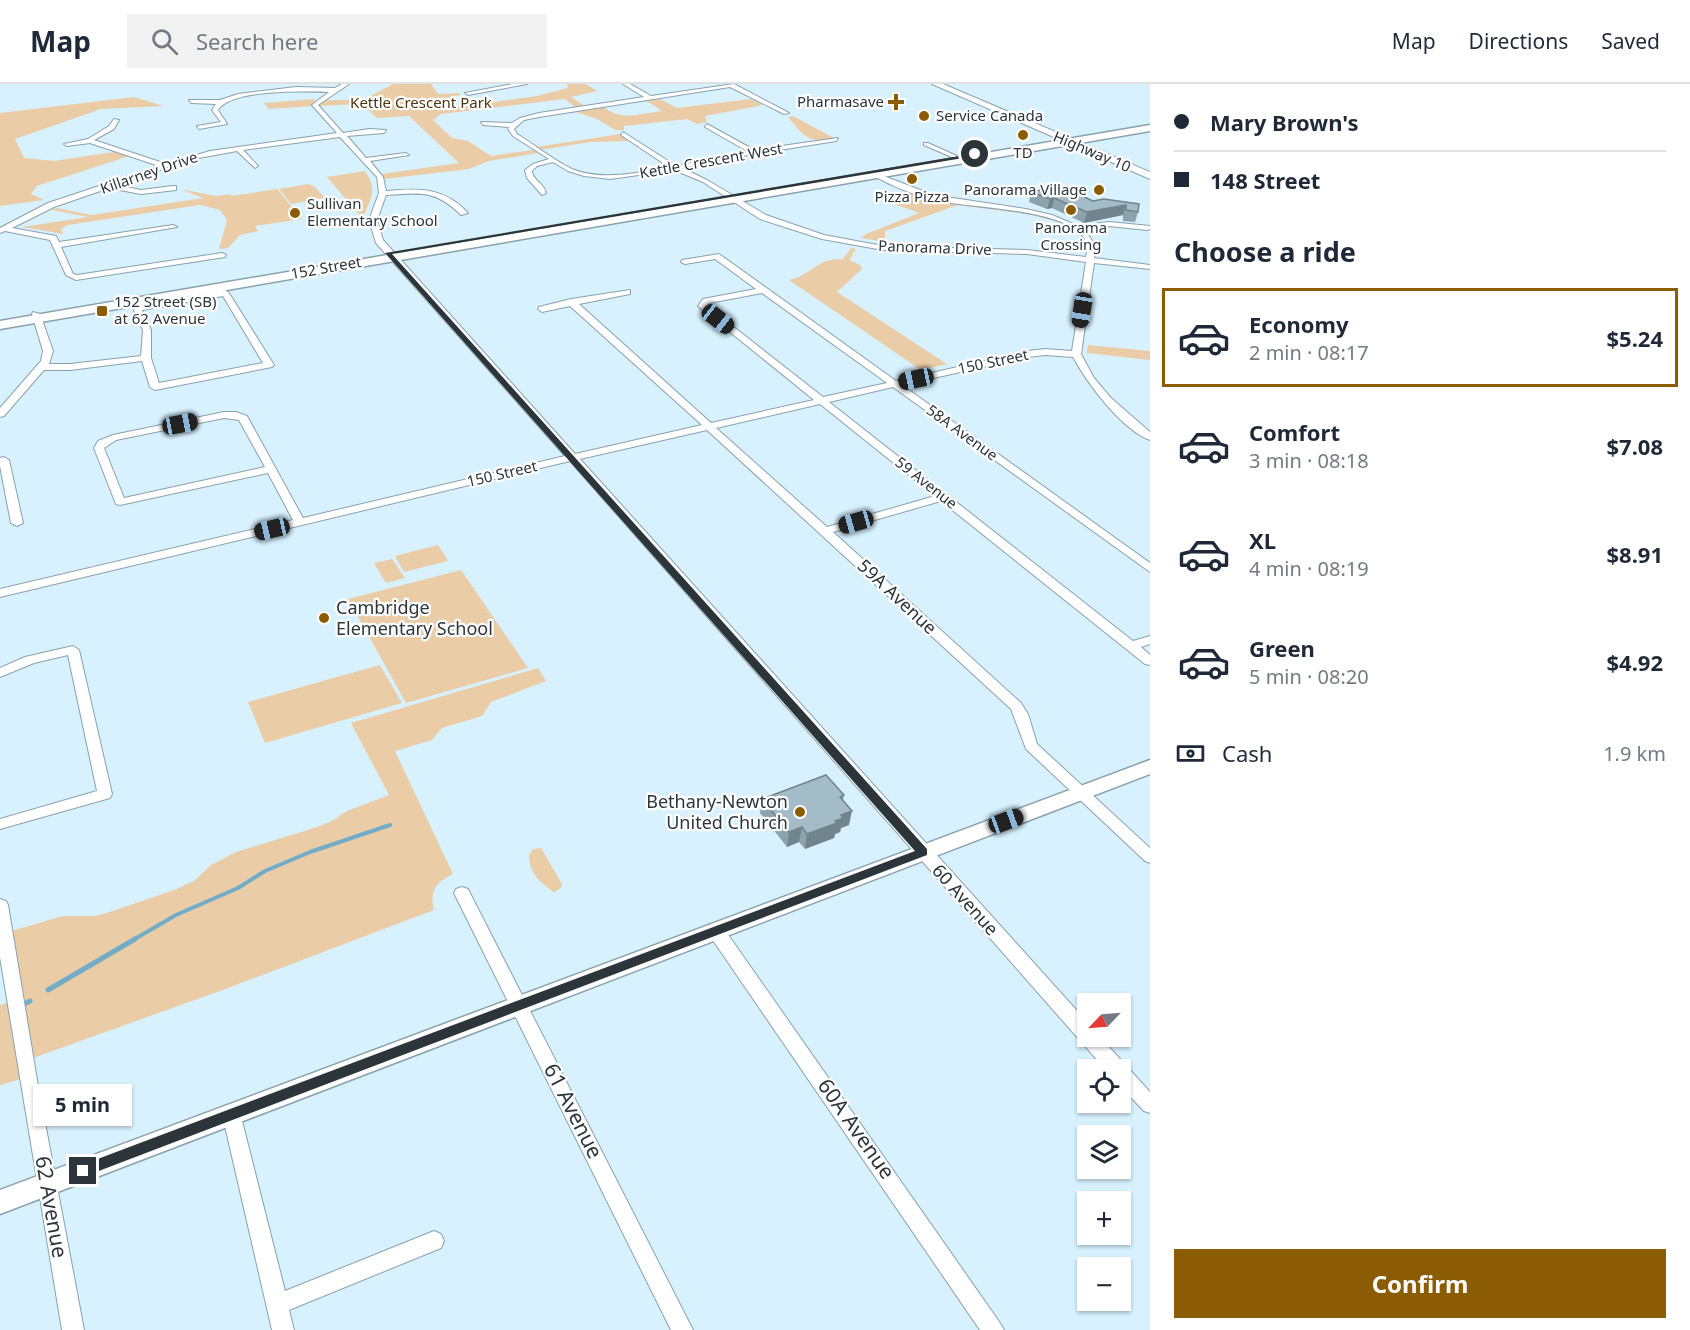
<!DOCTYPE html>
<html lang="en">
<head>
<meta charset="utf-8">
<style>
	body { margin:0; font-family:"Noto Sans",sans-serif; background:#f2f2f3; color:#1f2937; height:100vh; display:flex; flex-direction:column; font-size:22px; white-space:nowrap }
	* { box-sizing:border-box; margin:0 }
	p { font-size:20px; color:#747a83 }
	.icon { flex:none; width:33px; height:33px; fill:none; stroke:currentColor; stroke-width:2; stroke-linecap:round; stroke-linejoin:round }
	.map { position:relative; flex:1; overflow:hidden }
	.drawer { display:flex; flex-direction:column; background:#fff; width:540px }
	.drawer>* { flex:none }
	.hud { display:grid; align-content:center; height:132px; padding:0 24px; background:#fff }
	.needle { width:39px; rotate:245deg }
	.tools { position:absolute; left:1077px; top:909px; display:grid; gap:12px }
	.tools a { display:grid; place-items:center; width:54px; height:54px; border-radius:0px; background:#fff; box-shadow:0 2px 4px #0004; font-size:30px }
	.end { position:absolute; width:27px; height:27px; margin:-14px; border:8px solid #2b353a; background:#fff; box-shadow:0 0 0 3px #fff }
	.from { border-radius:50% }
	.bubble { position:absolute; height:42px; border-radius:0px; background:#fff; box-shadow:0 2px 4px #0004; font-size:20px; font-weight:700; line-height:42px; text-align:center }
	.car { position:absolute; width:18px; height:36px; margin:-18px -9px; border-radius:8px; box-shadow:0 0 4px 2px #0007; background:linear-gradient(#222 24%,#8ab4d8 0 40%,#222 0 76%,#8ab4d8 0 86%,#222 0) }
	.hud b { display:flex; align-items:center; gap:21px; height:57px; font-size:22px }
	.hud b+b { border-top:2px solid #e0e1e3 }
	.hud i { width:15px; height:15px; background:#1f2937 }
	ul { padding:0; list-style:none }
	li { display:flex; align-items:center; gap:18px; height:99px; margin:0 12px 9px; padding:0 12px; border:3px solid transparent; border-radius:0px }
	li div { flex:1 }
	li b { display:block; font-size:22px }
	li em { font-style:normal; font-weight:700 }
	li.active { border-color:#8c5c04 }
	li>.icon { width:54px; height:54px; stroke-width:1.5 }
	h2 { padding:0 24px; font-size:27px; line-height:72px }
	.pay { display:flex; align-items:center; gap:15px; height:66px; padding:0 24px; font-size:22px }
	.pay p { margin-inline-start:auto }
	.button { display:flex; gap:12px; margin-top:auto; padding:12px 24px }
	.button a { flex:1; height:69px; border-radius:0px; background:#8c5c04; color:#fff; font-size:24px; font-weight:700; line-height:69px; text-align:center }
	header { display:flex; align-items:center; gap:36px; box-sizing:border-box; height:84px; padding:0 30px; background:#fff; border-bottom:2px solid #e0e1e3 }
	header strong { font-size:28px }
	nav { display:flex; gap:33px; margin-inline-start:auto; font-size:21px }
	.search { width:420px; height:54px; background:#f2f2f3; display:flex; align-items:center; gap:15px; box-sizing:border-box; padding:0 21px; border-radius:0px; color:#747a83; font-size:22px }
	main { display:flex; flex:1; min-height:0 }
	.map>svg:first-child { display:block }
</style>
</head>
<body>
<header>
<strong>Map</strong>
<div class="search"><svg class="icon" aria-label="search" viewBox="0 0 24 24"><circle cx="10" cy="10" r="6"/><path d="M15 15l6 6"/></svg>Search here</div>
<nav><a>Map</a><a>Directions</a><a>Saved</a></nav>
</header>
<main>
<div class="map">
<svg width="1150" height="1246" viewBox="0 0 1150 1246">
	<rect width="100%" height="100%" fill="#d7f1fe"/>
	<!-- green -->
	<path fill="#eacda7" d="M393,0h38l7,10 21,-1 1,2 -20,5 10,8 87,-12 31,-8 -1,-4h19l11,7 -26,6 14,9 -9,2 -11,-9 -124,15 -8,6 19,18 16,3 23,15 42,-6 5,3 -49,8 -20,8 -85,10 -3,-5 78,-11 -50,-47 -32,2 -15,-14 -44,2 4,-6h41z
		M134,13l29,9 -62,3 -86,30 9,19 30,3 59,-9 16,4 -92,30 -6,8 13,6 -44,6v-93z
		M315,15l-2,7 -44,3 -5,-6z
		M660,15l17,9 74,-9 12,6 -58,11 2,6 -10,2 -10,-5 -63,7v4h-9l-18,-11 -21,-7 28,-5c17,15 38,6 58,4l-15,-10z
		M793,32l43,23c-28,4 -30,-1 -48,-22z
		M620,50l10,7 -40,1 -50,8 -4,-3z
		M365,87c14,20 5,27 -2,48l-36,-42z
		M308,100l6,2 11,12 -34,6 -12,-15z
		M277,105l25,30 -47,7 3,5 -18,4 -12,13 -9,1 8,-29 -7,-10 -20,-5 -132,20 -7,4 2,5 -41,-7 66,-10 -36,-7 4,-2 36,7 111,-17 -20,-8h2l31,6 14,-2 1,2z
		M912,109c10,5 21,6 32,8 35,7 85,7 122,23l-39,-10 -69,-9 -73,26v11l-24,-4 5,-4 53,-21 -39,-14z
		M851,164l5,1 -7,11 11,5 2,4 -25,23 110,72 -26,6 -132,-90c24,-5 26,-22 54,-21z
		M1088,261l62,6v9l-63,-7z
		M438,461l10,16 -44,11 -9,-16z
		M392,475l13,19 -19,5 -12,-20z
		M461,486l67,98 -122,35 -58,-104z
		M380,581l22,38 -137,40 -17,-41z
		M538,584l8,13 -55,21 -9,14 -40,12 -10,12 -37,11 58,123c-17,8 -24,17 -19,36l-214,81 -187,67 -12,21 -21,6v-80l11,-3 -3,-70 55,-16h32l12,-3 67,-23 20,-9 17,-16 25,-13 78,-24 16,-6 17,-11 42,-16 -38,-72z
		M541,764l21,36 -1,4 -7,4c-14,-10 -25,-18 -25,-37l4,-6z"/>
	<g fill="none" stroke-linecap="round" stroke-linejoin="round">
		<!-- stream-far1 -->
		<path stroke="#73acc7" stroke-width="4" d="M133,856l43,-25 62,-27 27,-17 45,-19 80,-27"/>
		<!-- stream -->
		<path stroke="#73acc7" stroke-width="5" d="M48,906l87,-51
			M26,919l4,-2"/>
		<!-- minor casing -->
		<g stroke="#88a1ad" stroke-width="2">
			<path id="minor" d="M342,0h7l-31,21 25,28 26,-4 17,1 -2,3 -37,3 19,22 40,-5 3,2 -39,6 13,16 3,14c33,-3 58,-4 82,22l-7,2c-26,-26 -41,-22 -75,-20l-9,25 6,20 192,214 127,-29 -132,-119 -28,6 -4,-3 1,-2 32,-8 59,-9v4l-51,10 132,119 103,-23 -116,-94 5,-7 53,-10 -41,-30 -30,5 -4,-2 1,-2 37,-6 177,127 132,-30 17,-2 27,2 14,-89 -59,-8 -144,-4 -61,-11 -62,-20 -57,-37 -29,-12 -64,9 -26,-3 -16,-5 -15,-9 -16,4 -5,5c1,10 12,12 14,22l-4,2 -15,-17 -2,-8 8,-6 16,-5 -36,-23 -5,-7 1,-2 -26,-2 -2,-3 31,1 8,-5 19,-5 105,-16 -21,-13h7l21,12 83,-12 55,29 -5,1 -54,-27 -191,30 -15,3 -10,9 3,5c18,11 36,26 55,35 28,12 68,4 97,-2l-48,-32 2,-3 53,34 71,-15 -42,-24 2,-3 47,26 84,-12 -2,3 -119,19 -35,8 25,12 59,35 58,20 59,11 144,4 59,7c2,-8 2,-15 -4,-22 -23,-26 -109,-27 -143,-34 -23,-5 -45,-14 -65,-25l2,-3 57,22 93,14 26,6 26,11 31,-4 41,4v3l-3,1 -38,-4 -25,3 12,17 -2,12 56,7v4l-56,-6 -13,91 13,24 17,20 39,34v8c-28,-10 -63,-57 -77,-83l-28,-2 -17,2 -126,28 248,178v9l-257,-185 -64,15 304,239 17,-5v8l-9,3 9,8v10l-5,-1 -204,-163 -108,31 188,171 7,11 9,30 113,104v15l-5,-2 -119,-112 -15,-40 -304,-279 -127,29 508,564v13h11l51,56v21l-6,-2 -24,-25v-16h-14l-536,-609 -570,136v-8l293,-69 -25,-47 -148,32 -4,-1 -22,-56 4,-7 15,-6 111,-23h12l11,4 56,102 262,-62 -189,-213 -7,-23 10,-27 -2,-16 -37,-40 -97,13 15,16 -3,2 -18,-17 -49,9 -71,25 24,5 32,-4h3v4l-35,4 -32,-6 -55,19 -42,21 44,8 3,6 114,-17 4,2 -116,20 12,27 4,1 145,-22 4,2 -1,2 -149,23 -10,-5 -16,-35 -45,-9 -5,2v-5l48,-25 111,-37 -69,-23 -23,3 -3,-2 24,-5 21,-13 5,-7 5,1 -5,9 -20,11 72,24 44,-13 127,-18 -25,-28 17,-13c-24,-1 -98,-3 -111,18l9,14 -28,5 -2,-3 24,-4 -9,-12 4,-6 -25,-1 -2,-3h31l18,-6 58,-7 39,1zM762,209l125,90 -64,14 -116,-91 2,-3zM820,320l115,92 -108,31 -111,-99zM224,334l15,2 26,47 -141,31 -20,-50 12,-8z
				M513,0h14l-59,11 -3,-2z
				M924,59h4l31,14 -5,1 -30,-13z
				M225,206l4,3 45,72 -2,2 -117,23 -5,-3 -8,-26 -72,9h-26l-40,46 -4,1v-9l41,-47 2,-10 -11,-37 1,-2 7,2 13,37 -4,13h21l71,-8 2,-26 -10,-22 1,-2zM223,212l40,67 -104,20 -8,-25v-28l-9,-20z
				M4,373l5,3 14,63 -6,3 -6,-3 -11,-57v-8z
				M73,562l6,4 33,144 -2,4 -110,31v-10l97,-28 -29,-136 -34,8 -34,14v-9l25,-11z
				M462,803l6,2 2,4 223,437h-22l-217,-437 2,-4z
				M0,815l6,2 2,4 29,175 47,250h-22l-62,-373z
				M716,841l6,1 278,397 4,7h-24l-270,-394 -2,-5 2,-5z
				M231,1021l7,2 2,6 45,178 149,-60 7,3 3,7 -3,7 -152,62 5,20h-22l-50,-217 2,-6z"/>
		</g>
		<!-- major casing -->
		<g stroke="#88a1ad" stroke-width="3">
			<path id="major" d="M1150,41v6l-1150,198v-8z
				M1150,676v14l-1150,440v-24z"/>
		</g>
		<!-- highway casing -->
		<g stroke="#88a1ad" stroke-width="2">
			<path id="highway" d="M932,0h11l207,88v7z"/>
		</g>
		<!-- minor -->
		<use href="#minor" fill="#fff" fill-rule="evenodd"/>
		<!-- major -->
		<use href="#major" fill="#fff" fill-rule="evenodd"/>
		<!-- highway -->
		<use href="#highway" fill="#fff" fill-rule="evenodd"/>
	</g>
	<!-- wall -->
	<path fill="#8ca2ac" d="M1031,108l62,9 46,3 -1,8 -3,10 -12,-1v-6l-39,8 -32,-15 -5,1 -18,-7z
		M844,711l-1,6 6,24 -8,3 -1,4 -5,2 -1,4 -29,11 -6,-7 -12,5 -27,-34 2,-14z"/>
	<!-- shaded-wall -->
	<path fill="#72848c" d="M1054,114l-2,10 -5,1 3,-10z
		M1126,121l-3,10 -39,8 3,-11z
		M852,727l-3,14 -8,3 -1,4 -5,2 -1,4 -29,11 2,-15 34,-19z
		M802,743l-3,15 -12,5 2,-15z"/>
	<!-- building -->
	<path fill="#a3bcc8" stroke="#72848c" stroke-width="1.5" d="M1060,102l33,15 11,-2 35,5 -1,8 -12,-2v-5l-39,7 -33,-14 -4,1 -19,-7z
		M826,691l18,20 -4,2 12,14 -11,4 2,3 -8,3 2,2 -30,11 -5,-7 -13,5 -27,-33z"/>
	<!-- route -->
	<path fill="#2b353a" d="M977,69l-2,3 -583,98 535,595v6l-844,322 -4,-2 -3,-4 3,-5 836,-315 -530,-598z"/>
	<!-- markers -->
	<g fill="#8c5c04" stroke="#fff" stroke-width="2">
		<path d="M893 9h6v6h6v6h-6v6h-6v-6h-6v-6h6z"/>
		<circle cx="924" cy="32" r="6"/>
		<circle cx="1023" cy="51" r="6"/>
		<circle cx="912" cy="95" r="6"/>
		<circle cx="1099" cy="106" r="6"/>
		<circle cx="1071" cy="126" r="6"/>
		<circle cx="295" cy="129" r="6"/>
		<rect x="96" y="221" width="12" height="12" rx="3"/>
		<circle cx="324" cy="534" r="6"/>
		<circle cx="800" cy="728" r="6"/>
	</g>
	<g text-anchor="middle" stroke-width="4.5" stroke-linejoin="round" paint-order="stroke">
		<!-- far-poi labels -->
		<g font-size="15" fill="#2b353a" stroke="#fff" text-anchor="start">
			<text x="884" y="23" text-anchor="end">Pharmasave</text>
			<text x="936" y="37">Service Canada</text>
			<text x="1023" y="74" text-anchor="middle">TD</text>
			<text x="1087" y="111" text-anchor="end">Panorama Village</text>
			<text x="912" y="118" text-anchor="middle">Pizza Pizza</text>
			<text x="307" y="125">Sullivan<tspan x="307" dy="17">Elementary School</tspan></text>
			<text x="1071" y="149" text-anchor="middle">Panorama<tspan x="1071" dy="17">Crossing</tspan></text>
			<text x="114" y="223">152 Street (SB)<tspan x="114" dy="17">at 62 Avenue</tspan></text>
		</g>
		<!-- far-park labels -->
		<g font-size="15" fill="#4c3410" stroke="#fff">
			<text x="421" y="24">Kettle Crescent Park</text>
		</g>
		<!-- far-street labels -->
		<g font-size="15" fill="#2b353a" stroke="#fff">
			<text transform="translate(1092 68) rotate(23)" y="5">Highway 10</text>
			<text transform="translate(711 77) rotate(-10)" y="5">Kettle Crescent West</text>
			<text transform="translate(149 89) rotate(-19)" y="5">Killarney Drive</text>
			<text transform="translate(935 164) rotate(2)" y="5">Panorama Drive</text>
			<text transform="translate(326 184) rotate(-10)" y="5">152 Street</text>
			<text transform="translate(993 278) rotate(-12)" y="5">150 Street</text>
			<text transform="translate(962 349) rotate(36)" y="5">58A Avenue</text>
			<text transform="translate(502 390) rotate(-13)" y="5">150 Street</text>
			<text transform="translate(926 399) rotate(38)" y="5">59 Avenue</text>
		</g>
		<!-- street labels -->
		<g font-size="18" fill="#2b353a" stroke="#fff">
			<text transform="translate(897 513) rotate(43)" y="6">59A Avenue</text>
			<text transform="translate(965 816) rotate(48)" y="6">60 Avenue</text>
		</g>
		<!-- poi labels -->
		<g font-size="18" fill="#2b353a" stroke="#fff" text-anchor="start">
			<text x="336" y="530">Cambridge<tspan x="336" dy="21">Elementary School</tspan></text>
			<text x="788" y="724" text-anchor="end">Bethany-Newton<tspan x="788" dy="21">United Church</tspan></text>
		</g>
		<!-- near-street labels -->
		<g font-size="21" fill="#2b353a" stroke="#fff">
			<text transform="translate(573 1027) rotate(63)" y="7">61 Avenue</text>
			<text transform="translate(856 1045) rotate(55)" y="7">60A Avenue</text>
			<text transform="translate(51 1123) rotate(80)" y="7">62 Avenue</text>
		</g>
	</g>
</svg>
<div class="tools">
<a><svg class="needle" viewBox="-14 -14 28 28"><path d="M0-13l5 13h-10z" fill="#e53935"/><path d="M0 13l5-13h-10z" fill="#747a83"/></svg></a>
<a><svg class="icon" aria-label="locate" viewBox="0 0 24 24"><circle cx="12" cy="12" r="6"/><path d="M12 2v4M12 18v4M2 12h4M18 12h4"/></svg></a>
<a><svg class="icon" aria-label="layers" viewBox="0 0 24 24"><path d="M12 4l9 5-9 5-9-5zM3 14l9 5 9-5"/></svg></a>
<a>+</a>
<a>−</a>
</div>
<i class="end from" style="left:975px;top:70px"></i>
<i class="end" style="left:83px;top:1087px"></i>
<div class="bubble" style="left:33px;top:1000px;width:99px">5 min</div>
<i class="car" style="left:1082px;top:226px;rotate:189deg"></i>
<i class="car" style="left:718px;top:235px;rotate:128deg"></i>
<i class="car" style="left:916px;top:295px;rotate:258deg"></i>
<i class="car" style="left:180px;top:340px;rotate:79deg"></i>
<i class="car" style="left:856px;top:438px;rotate:254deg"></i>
<i class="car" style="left:272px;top:445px;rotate:257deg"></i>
<i class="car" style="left:1006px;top:737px;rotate:70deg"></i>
</div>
<section class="drawer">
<div class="hud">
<b><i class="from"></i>Mary Brown's</b>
<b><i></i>148 Street</b>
</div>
<h2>Choose a ride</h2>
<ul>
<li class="active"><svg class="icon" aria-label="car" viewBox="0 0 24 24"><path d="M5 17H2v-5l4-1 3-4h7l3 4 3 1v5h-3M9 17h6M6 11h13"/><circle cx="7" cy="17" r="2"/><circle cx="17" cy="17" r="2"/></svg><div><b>Economy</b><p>2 min · 08:17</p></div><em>$5.24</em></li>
<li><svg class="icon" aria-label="car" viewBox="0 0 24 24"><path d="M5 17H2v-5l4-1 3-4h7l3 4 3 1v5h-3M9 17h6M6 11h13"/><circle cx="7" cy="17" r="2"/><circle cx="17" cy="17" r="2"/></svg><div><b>Comfort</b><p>3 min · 08:18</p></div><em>$7.08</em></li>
<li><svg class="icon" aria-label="car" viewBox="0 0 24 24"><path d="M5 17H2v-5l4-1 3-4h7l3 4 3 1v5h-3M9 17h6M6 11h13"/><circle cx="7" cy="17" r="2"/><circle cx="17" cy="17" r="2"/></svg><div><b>XL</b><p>4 min · 08:19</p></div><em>$8.91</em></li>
<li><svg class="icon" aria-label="car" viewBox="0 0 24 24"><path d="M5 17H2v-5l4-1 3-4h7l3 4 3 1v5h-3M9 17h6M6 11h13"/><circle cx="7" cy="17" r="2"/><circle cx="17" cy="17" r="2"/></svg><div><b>Green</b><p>5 min · 08:20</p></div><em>$4.92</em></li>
</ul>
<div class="pay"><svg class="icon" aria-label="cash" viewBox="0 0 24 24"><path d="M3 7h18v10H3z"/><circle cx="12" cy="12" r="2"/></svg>Cash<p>1.9 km</p></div>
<div class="button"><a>Confirm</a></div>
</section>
</main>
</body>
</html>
